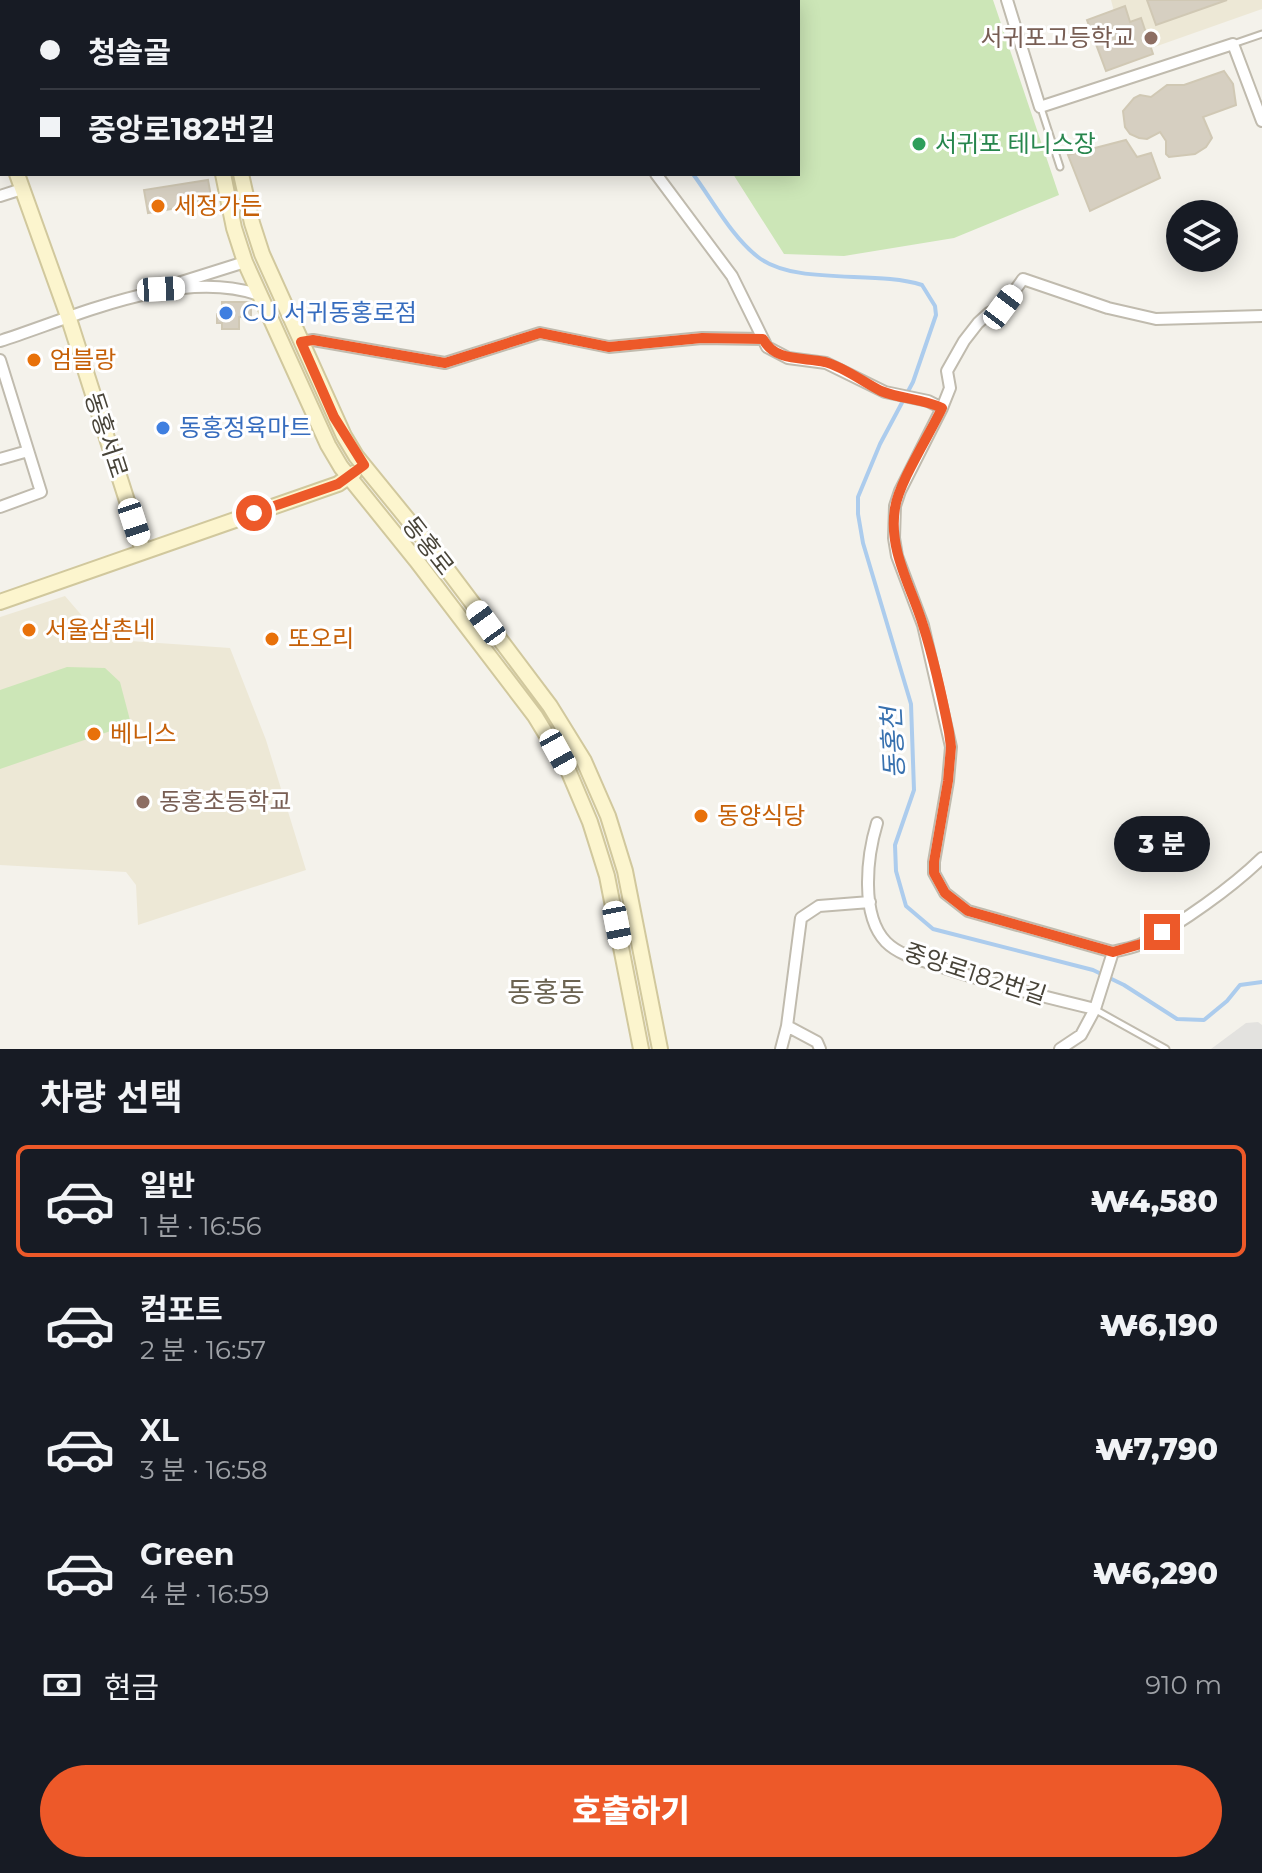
<!DOCTYPE html>
<html lang="ko">
<head>
<meta charset="utf-8">
<style>
	body { margin:0; font-family:Montserrat,"Noto Sans KR",sans-serif; background:#20242c; color:#f1f3f6; height:100vh; display:flex; flex-direction:column; font-size:30px; white-space:nowrap }
	* { box-sizing:border-box; margin:0 }
	p { font-size:26px; color:#9ea1a6 }
	.icon { flex:none; width:44px; height:44px; fill:none; stroke:currentColor; stroke-width:2; stroke-linecap:round; stroke-linejoin:round }
	.map { position:relative; height:1049px; overflow:hidden }
	.side { display:flex; flex-direction:column; background:#171b24; flex:1 }
	.side>* { flex:none }
	.top-card { position:absolute; left:0px; top:0px; width:800px; height:176px; box-shadow:0 4px 20px #0003; display:grid; align-content:center; height:176px; padding:0 40px; background:#171b24 }
	.fabs { position:absolute; left:1166px; top:200px; display:grid; gap:16px }
	.fabs a { display:grid; place-items:center; width:72px; height:72px; border-radius:50%; background:#171b24; box-shadow:0 4px 20px #0003; font-size:40px }
	.end { position:absolute; width:36px; height:36px; margin:-18px; border:10px solid #ed5929; background:#fff; box-shadow:0 0 0 4px #fff }
	.from { border-radius:50% }
	.bubble { position:absolute; height:56px; border-radius:28px; background:#171b24; box-shadow:0 4px 20px #0003; font-size:26px; font-weight:800; line-height:56px; text-align:center }
	.car { position:absolute; width:24px; height:48px; margin:-24px -12px; border-radius:10px; box-shadow:0 0 6px 2px #0007; background:linear-gradient(#fff 24%,#345 0 40%,#fff 0 76%,#345 0 86%,#fff 0) }
	.top-card b { display:flex; align-items:center; gap:28px; height:76px; font-size:30px }
	.top-card b+b { border-top:2px solid #363941 }
	.top-card i { width:20px; height:20px; background:#f1f3f6 }
	ul { padding:0; list-style:none }
	li { display:flex; align-items:center; gap:24px; height:112px; margin:0 16px 12px; padding:0 24px; border:4px solid transparent; border-radius:12px }
	li div { flex:1 }
	li b { display:block; font-size:30px }
	li em { font-style:normal; font-weight:800 }
	li.current { border-color:#ed5929 }
	li>.icon { width:72px; height:72px; stroke-width:1.5 }
	h2 { padding:0 40px; font-size:36px; line-height:96px }
	.pay { display:flex; align-items:center; gap:20px; height:88px; padding:0 40px; font-size:30px }
	.pay p { margin-inline-start:auto }
	.button { display:flex; gap:16px; margin-top:auto; padding:16px 40px }
	.button a { flex:1; height:92px; border-radius:48px; background:#ed5929; color:#fff; font-size:32px; font-weight:800; line-height:92px; text-align:center }
	.map>svg:first-child { display:block }
</style>
</head>
<body>
<div class="map">
<svg width="1262" height="1049" viewBox="0 0 1262 1049">
	<rect width="100%" height="100%" fill="#f4f2eb"/>
	<!-- education -->
	<path fill="#ede8d6" d="M1111,0h151v9l-136,48z
		M65,596l37,43 128,9 36,92 40,130 -168,55 -2,-40 -10,-13 -126,-7v-248z"/>
	<!-- green -->
	<path fill="#cce6b7" d="M745,0h248l66,195 -105,43 -110,18 -60,-2 -51,-80h65v-172h-59z
		M67,667l38,1 15,14 11,42 -131,45v-79z"/>
	<!-- parking -->
	<path fill="#e3e2df" d="M1258,1022l4,3v24h-51l35,-26z"/>
	<g fill="none" stroke-linecap="round" stroke-linejoin="round">
		<!-- stream -->
		<path stroke="#accced" stroke-width="4" d="M587,0l1,2
			M693,174c20,27 39,63 65,83 38,29 118,13 164,28l13,21 1,9 -23,67 -33,62 -22,53v17l5,29 48,161 3,86 -19,55 1,26 10,35 27,23 160,41 31,15 53,34 27,1 23,-19 13,-16 22,-3"/>
	</g>
	<!-- building -->
	<path fill="#d6cfc1" stroke="#d0c8b4" stroke-width="2" d="M1147,0h80l-71,25z
		M1125,6l5,16 11,-4 12,36 -47,17 -19,-51z
		M1224,71l9,13 3,21 -33,12 9,21 -6,9 -11,7 -26,3 -3,-3v-13l-6,-9 -13,7 -8,-1 -9,-4 -5,-7 -2,-16 11,-13 6,-3 11,2 16,-12h17z
		M1126,140l11,17 14,-4 9,25 -70,33 -22,-56z
		M208,180l4,22 -64,11 -4,-23z
		M222,302h29v14l-12,1v12h-17v-6h-5v-9h5z"/>
	<g fill="none" stroke-linecap="round" stroke-linejoin="round">
		<!-- lane casing -->
		<g stroke="#c0bbae" stroke-width="9">
			<path id="lane" d="M498,0l1,2
				M308,2l1,-2
				M1233,44l29,-10
				M1041,108l19,59
				M1096,1010l70,39"/>
		</g>
		<!-- street casing -->
		<g stroke="#c0bbae" stroke-width="14">
			<path id="street" d="M557,0l1,2
				M1007,0l33,107 193,-63 29,77
				M656,174l76,102 35,71 21,11 38,5 59,29 43,9 14,7
				M0,196l22,-7
				M175,284l70,-22
				M0,341c75,-24 180,-74 259,-46
				M301,342l12,-2 132,23 95,-30 69,14 93,-9 61,1
				M0,360l41,132 -41,15
				M0,459l28,-8
				M877,823c-10,33 -17,92 9,119 13,13 32,17 50,23 52,18 105,31 159,44l18,-57
				M1113,952l-145,-41 -23,-18 -11,-20v-11l14,-81 3,-34 -28,-122 -26,-69 -3,-18 1,-32 5,-15 42,-83 8,-20 -3,-17 17,-30 14,-18 11,-10 14,-6 20,-28 85,29 48,11 106,-3
				M1113,952c10,-3 21,-4 30,-9 38,-19 89,-56 119,-85
				M787,1026l30,16 3,7
				M781,1049l6,-23 14,-108 18,-12 51,-4
				M1060,1049l21,-14 14,-26"/>
		</g>
		<!-- secondary casing -->
		<g stroke="#d1c89d" stroke-width="18">
			<path id="secondary" d="M214,0v2
				M231,0v2
				M620,0v2
				M59,2l6,-2
				M687,2l6,-2
				M0,22l2,-1
				M0,127l2,5
				M17,174l52,145 74,232
				M223,174l11,54 11,34 83,183 13,22 75,93 119,156 33,54 22,52 17,54 34,173
				M241,174l11,49 10,31 82,182 12,20 75,92 119,158 34,55 24,55 17,55 35,178
				M0,602l338,-118 16,-11"/>
		</g>
		<!-- lane -->
		<use href="#lane" stroke="#fff" stroke-width="5"/>
		<!-- street -->
		<use href="#street" stroke="#fff" stroke-width="10"/>
		<!-- secondary -->
		<use href="#secondary" stroke="#fcf5ce" stroke-width="14"/>
	</g>
	<g fill="none" stroke-linecap="round" stroke-linejoin="round">
		<!-- route -->
		<path stroke="#ed5929" stroke-width="10" d="M254,513l84,-29 26,-19 -30,-48 -33,-75 12,-2 132,23 95,-30 69,14 93,-9 61,1c12,23 40,18 62,23 19,5 38,20 56,29 20,8 42,8 61,17 -12,26 -43,74 -47,100 -7,42 16,78 28,117 11,35 19,71 26,107l2,15 -3,34 -14,81v11l11,20 23,18 145,41 28,-8 21,-12"/>
	</g>
	<!-- markers -->
	<g fill="#8d6e63" stroke="#fff" stroke-width="3">
		<circle cx="1151" cy="38" r="8"/>
		<circle cx="143" cy="802" r="8"/>
	</g>
	<circle fill="#2e9e5b" stroke="#fff" stroke-width="3" cx="919" cy="144" r="8"/>
	<g fill="#e8710a" stroke="#fff" stroke-width="3">
		<circle cx="158" cy="206" r="8"/>
		<circle cx="34" cy="360" r="8"/>
		<circle cx="29" cy="630" r="8"/>
		<circle cx="272" cy="639" r="8"/>
		<circle cx="94" cy="734" r="8"/>
		<circle cx="701" cy="816" r="8"/>
	</g>
	<g fill="#3f7fe0" stroke="#fff" stroke-width="3">
		<circle cx="226" cy="313" r="8"/>
		<circle cx="163" cy="428" r="8"/>
	</g>
	<g text-anchor="middle" stroke-width="6" stroke-linejoin="round" paint-order="stroke">
		<!-- education labels -->
		<g font-size="24" fill="#785e54" stroke="#fff" text-anchor="end">
			<text x="1135" y="46">서귀포고등학교</text>
			<text x="159" y="810" text-anchor="start">동홍초등학교</text>
		</g>
		<!-- leisure labels -->
		<g font-size="24" fill="#27864d" stroke="#fff" text-anchor="start">
			<text x="935" y="152">서귀포 테니스장</text>
		</g>
		<!-- food labels -->
		<g font-size="24" fill="#c56008" stroke="#fff" text-anchor="start">
			<text x="174" y="214">세정가든</text>
			<text x="50" y="368">엄블랑</text>
			<text x="45" y="638">서울삼촌네</text>
			<text x="288" y="647">또오리</text>
			<text x="110" y="742">베니스</text>
			<text x="717" y="824">동양식당</text>
		</g>
		<!-- shop labels -->
		<g font-size="24" fill="#366cbe" stroke="#fff" text-anchor="start">
			<text x="242" y="321">CU 서귀동홍로점</text>
			<text x="179" y="436">동홍정육마트</text>
		</g>
		<!-- street labels -->
		<g font-size="24" fill="#484439" stroke="#fff">
			<text transform="translate(106 435) rotate(72)" y="8">동홍서로</text>
			<text transform="translate(428 546) rotate(52)" y="8">동홍로</text>
			<text transform="translate(975 974) rotate(18)" y="8">중앙로182번길</text>
		</g>
		<!-- water labels -->
		<g font-size="26" font-style="italic" fill="#3871af" stroke="#fff">
			<text transform="translate(893 743) rotate(-93)" y="9">동홍천</text>
		</g>
		<!-- quarter labels -->
		<g font-size="28" fill="#6b6351" stroke="#fff">
			<text x="546" y="1002">동홍동</text>
		</g>
	</g>
</svg>
<div class="fabs">
<a><svg class="icon" aria-label="layers" viewBox="0 0 24 24"><path d="M12 4l9 5-9 5-9-5zM3 14l9 5 9-5"/></svg></a>
</div>
<i class="end from" style="left:254px;top:513px"></i>
<i class="end" style="left:1162px;top:932px"></i>
<div class="bubble" style="left:1114px;top:816px;width:96px">3 분</div>
<i class="car" style="left:161px;top:289px;rotate:87deg"></i>
<i class="car" style="left:1003px;top:307px;rotate:37deg"></i>
<i class="car" style="left:134px;top:522px;rotate:162deg"></i>
<i class="car" style="left:486px;top:623px;rotate:324deg"></i>
<i class="car" style="left:558px;top:752px;rotate:151deg"></i>
<i class="car" style="left:617px;top:925px;rotate:169deg"></i>
<div class="top-card">
<b><i class="from"></i>청솔골</b>
<b><i></i>중앙로182번길</b>
</div>
</div>
<section class="side">
<h2>차량 선택</h2>
<ul>
<li class="current"><svg class="icon" aria-label="car" viewBox="0 0 24 24"><path d="M5 17H2v-5l4-1 3-4h7l3 4 3 1v5h-3M9 17h6M6 11h13"/><circle cx="7" cy="17" r="2"/><circle cx="17" cy="17" r="2"/></svg><div><b>일반</b><p>1 분 · 16:56</p></div><em>₩4,580</em></li>
<li><svg class="icon" aria-label="car" viewBox="0 0 24 24"><path d="M5 17H2v-5l4-1 3-4h7l3 4 3 1v5h-3M9 17h6M6 11h13"/><circle cx="7" cy="17" r="2"/><circle cx="17" cy="17" r="2"/></svg><div><b>컴포트</b><p>2 분 · 16:57</p></div><em>₩6,190</em></li>
<li><svg class="icon" aria-label="car" viewBox="0 0 24 24"><path d="M5 17H2v-5l4-1 3-4h7l3 4 3 1v5h-3M9 17h6M6 11h13"/><circle cx="7" cy="17" r="2"/><circle cx="17" cy="17" r="2"/></svg><div><b>XL</b><p>3 분 · 16:58</p></div><em>₩7,790</em></li>
<li><svg class="icon" aria-label="car" viewBox="0 0 24 24"><path d="M5 17H2v-5l4-1 3-4h7l3 4 3 1v5h-3M9 17h6M6 11h13"/><circle cx="7" cy="17" r="2"/><circle cx="17" cy="17" r="2"/></svg><div><b>Green</b><p>4 분 · 16:59</p></div><em>₩6,290</em></li>
</ul>
<div class="pay"><svg class="icon" aria-label="cash" viewBox="0 0 24 24"><path d="M3 7h18v10H3z"/><circle cx="12" cy="12" r="2"/></svg>현금<p>910 m</p></div>
<div class="button"><a>호출하기</a></div>
</section>
</body>
</html>
